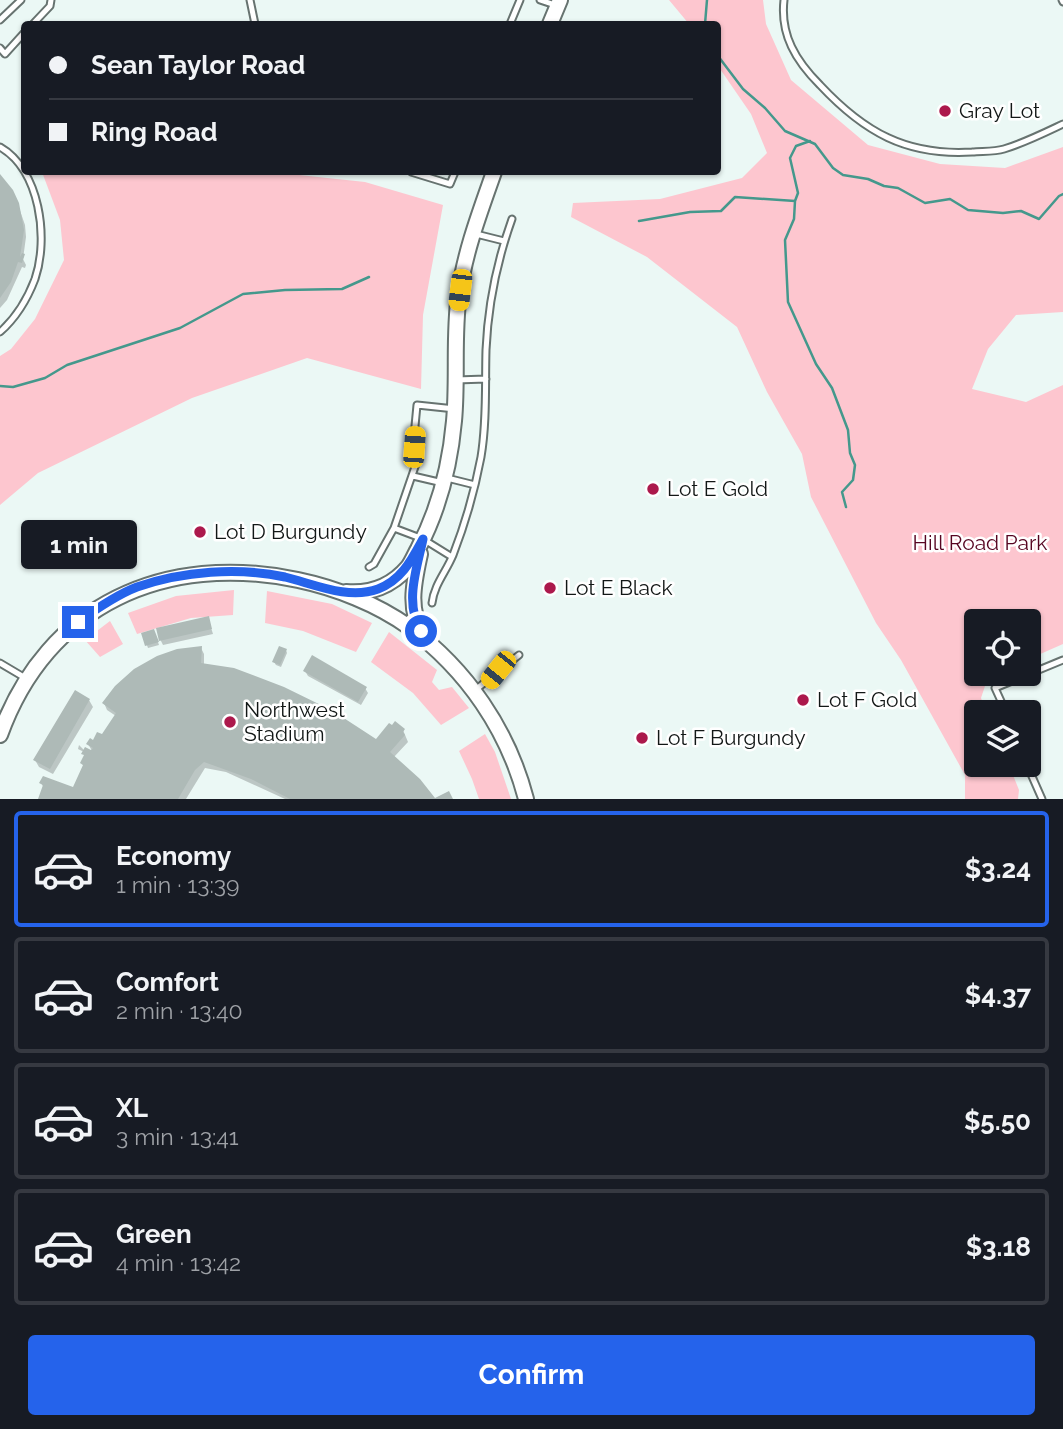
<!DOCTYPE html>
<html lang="en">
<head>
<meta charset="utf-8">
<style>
	body { margin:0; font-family:Raleway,sans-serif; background:#242831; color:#f1f3f6; height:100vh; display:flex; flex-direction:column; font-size:26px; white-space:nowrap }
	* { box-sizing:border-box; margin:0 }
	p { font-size:23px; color:#9ea1a6 }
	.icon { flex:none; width:38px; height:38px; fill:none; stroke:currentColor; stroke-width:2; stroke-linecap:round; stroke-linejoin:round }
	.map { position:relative; height:799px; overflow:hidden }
	.panel { display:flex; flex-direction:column; background:#171b24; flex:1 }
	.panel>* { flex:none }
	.top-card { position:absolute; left:21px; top:21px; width:700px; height:154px; border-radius:7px; box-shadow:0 2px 5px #0004; display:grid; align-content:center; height:154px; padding:0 28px; background:#171b24 }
	.controls { position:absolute; left:964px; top:609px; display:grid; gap:14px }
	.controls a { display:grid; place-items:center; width:77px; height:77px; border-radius:7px; background:#171b24; box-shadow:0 2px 5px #0004; font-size:35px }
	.end { position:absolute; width:32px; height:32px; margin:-16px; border:9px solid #2563eb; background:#fff; box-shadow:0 0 0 4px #fff }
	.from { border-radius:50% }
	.bubble { position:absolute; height:49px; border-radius:7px; background:#171b24; box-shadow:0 2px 5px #0004; font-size:23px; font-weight:700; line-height:49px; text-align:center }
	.car { position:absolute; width:21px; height:42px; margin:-21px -10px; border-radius:9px; box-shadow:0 0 5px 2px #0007; background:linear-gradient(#f5c518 24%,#345 0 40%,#f5c518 0 76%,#345 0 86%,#f5c518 0) }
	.top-card b { display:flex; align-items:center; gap:24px; height:66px; font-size:26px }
	.top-card b+b { border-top:2px solid #363941 }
	.top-card i { width:18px; height:18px; background:#f1f3f6 }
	ul { padding:12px 0 0; list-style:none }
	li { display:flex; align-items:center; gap:21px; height:116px; margin:0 14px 10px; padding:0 14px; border:4px solid #363941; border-radius:7px }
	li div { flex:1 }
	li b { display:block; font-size:26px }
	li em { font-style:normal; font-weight:700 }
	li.active { border-color:#2563eb }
	li>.icon { width:63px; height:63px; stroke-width:1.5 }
	.primary-button { display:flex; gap:14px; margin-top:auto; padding:14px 28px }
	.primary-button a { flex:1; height:80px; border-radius:7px; background:#2563eb; color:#fff; font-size:28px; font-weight:700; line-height:80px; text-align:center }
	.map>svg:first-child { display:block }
</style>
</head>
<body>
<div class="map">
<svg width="1063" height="799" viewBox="0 0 1063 799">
	<rect width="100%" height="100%" fill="#ebf8f5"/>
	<!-- green -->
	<path fill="#fdc6cf" d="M669,0h94l3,24 25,56 77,65 72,19 65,4 58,-21v165l-47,3 -28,34 -16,40 54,13 37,-17v259l-34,15v-38h-53v53h13l-8,24 5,14h-10v53h33l10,25 -1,9h-53v-24l-64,-115 -25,-37 -65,-126 -9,-43 -35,-62 -30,-65 -90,-70 -76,-40 2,-14 87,-4 82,-21 25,-25 -16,-39 -33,-48v-42h-29z
		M42,172h229l94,10 78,23 -20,110 -2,74 -114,-31 -115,40 -154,75 -38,32v-149l11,-7 24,-30 29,-59 -4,-40z
		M234,590l-1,25 -42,3 -54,16 -9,-21 48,-17z
		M267,591l65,13 40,19 -16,29 -53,-21 -38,-8z
		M110,621l13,23 -23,13 -15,-17z
		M389,632l48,38 -5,12 7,8 13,-3 17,21 -28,17 -28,-32 -42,-31z
		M485,734l10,18 16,47h-32l-7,-20 -13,-28z"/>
	<!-- shadow -->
	<path fill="#0003" d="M0,177l16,22 9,26 1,12 -3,22 3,6 -1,3 -3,-1 -15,33 -7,8z
		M208,618l5,16 -50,11 -2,-4 -3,-11z
		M143,634h12l4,11 -11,3z
		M201,648l3,6v11l172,76 27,-11 5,12 -14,15 39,42h-148l-59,-27 -21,-4 -19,31h-146l4,-11 -3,-5 32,6 11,-22 -2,-4 3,-6 -1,-5 -6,-3 1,-4 6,6 9,3 -6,-10 14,-8 14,-20 -9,-6 -3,-7z
		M286,650l1,3 -6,14 -5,-2 -2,-3z
		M305,671l60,17 3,5 -7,12 -53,-29z
		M89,700l4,7 -40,67 -14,-7 -4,-7z"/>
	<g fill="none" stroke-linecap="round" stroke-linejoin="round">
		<!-- stream -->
		<path stroke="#44988c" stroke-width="2.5" d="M705,24l2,-24
			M718,56l25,33 22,19 20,23 30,13 18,24 10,7 25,4 16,7 14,2 27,15 25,-4 18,11 35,3 18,-2 18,8 20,-23 4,-2
			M795,201l-1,18 -9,21 3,62 28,62 16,24 16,42 2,23 5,12 -2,15 -11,12 4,15
			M639,221l51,-9 31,-1 14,-14 60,4 3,-8 -8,-35 6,-12 14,-5
			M0,386l13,1 32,-9 22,-13 113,-37 63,-34 42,-4 57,-1 27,-12"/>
	</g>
	<!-- building -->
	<path fill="#aebab7" d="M0,174l13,16 6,13 5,27 -4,27 2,-4 3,1 -3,9 -4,-1 -7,20 -11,16z
		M209,616l3,13 -53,12 -3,-13z
		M154,629l5,13 -14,4 -4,-13z
		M202,646l-1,17 33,5 50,19 49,24 43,28 13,-16 3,2 3,-4 10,8 -2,3 2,3 -15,17 30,27 15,19 14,-7 4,8h-163l-39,-20 -47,-17 -9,8 -17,29h-140l5,-14 -4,-2 4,-7 30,11 10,-22 -3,-2 4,-8 -3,-1 4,-7 6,3 2,-2 -7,-4 4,-6 3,2 4,-8 5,2 14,-21 -14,-10 13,-17 19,-17 23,-13 20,-7z
		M279,646l8,3 -7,16 -8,-3z
		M312,655l55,32 -9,15 -55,-31z
		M75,690l15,9 -40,70 -17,-9z"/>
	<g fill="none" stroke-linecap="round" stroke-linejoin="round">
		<!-- service casing -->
		<g stroke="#677370" stroke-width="9">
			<path id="service" d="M250,0l5,24
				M540,0l15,5
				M784,0c-4,35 12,61 36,85 44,47 86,71 152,67 10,-1 22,0 32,-3 20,-6 40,-16 59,-25
				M1062,0l1,2
				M0,20l21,-20
				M33,24l17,-18 1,-6
				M510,24l10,-24
				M0,48l5,6 19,-21
				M0,147c40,23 49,91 35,132 -8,21 -18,38 -35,53
				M411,172l39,12 5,-12
				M476,234l28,7
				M456,380l30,-1
				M413,476l30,7
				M447,478l28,7
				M394,528l29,11 29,18
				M369,567l5,-3 20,-36 24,-70 -5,-11 4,-42 38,4
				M432,603c2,-18 14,-31 21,-48 12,-31 22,-66 28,-98 6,-36 4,-72 5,-107 2,-45 11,-89 26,-131
				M0,663l27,16
				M474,691l45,-36
				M1006,712l-11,-24 68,-28
				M1027,765l15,34"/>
		</g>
		<!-- secondary casing -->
		<g stroke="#677370" stroke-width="18">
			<path id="secondary" d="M550,24l10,-24
				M420,554c-6,28 -13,56 4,81
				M346,592c24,2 46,-6 62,-25 4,-5 7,-13 10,-18 21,-40 32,-83 36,-128 4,-42 -1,-85 5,-127 6,-43 21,-82 35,-122
				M0,735c47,-131 166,-183 298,-155 38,8 79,24 111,47 58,43 99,103 117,172"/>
		</g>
		<!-- service -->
		<use href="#service" stroke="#fff" stroke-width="5"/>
		<!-- secondary -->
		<use href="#secondary" stroke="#fff" stroke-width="14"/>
	</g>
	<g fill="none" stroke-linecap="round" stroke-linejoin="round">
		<!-- route -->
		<path stroke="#2563eb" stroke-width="9" d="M78,622c18,-13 38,-27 59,-35 46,-16 101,-20 148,-10 29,7 63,23 93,12 24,-9 34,-30 45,-50 -6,29 -19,64 -2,92"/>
	</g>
	<!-- markers -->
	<g fill="#ac194c" stroke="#fff" stroke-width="2.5">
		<circle cx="945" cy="111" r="7"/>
		<circle cx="653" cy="489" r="7"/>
		<circle cx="200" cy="532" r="7"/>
		<circle cx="550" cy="588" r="7"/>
		<circle cx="803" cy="700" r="7"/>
		<circle cx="230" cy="722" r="7"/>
		<circle cx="642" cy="738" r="7"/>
	</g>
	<g text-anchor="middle" stroke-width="5" stroke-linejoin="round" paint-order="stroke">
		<!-- poi labels -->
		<g font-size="21" fill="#121716" stroke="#fff" text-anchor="start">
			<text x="959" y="118">Gray Lot</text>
			<text x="667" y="496">Lot E Gold</text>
			<text x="214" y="539">Lot D Burgundy</text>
			<text x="564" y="595">Lot E Black</text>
			<text x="817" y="707">Lot F Gold</text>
			<text x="244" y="717">Northwest<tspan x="244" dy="24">Stadium</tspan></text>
			<text x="656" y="745">Lot F Burgundy</text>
		</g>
		<!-- park labels -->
		<g font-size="21" fill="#570622" stroke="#fff">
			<text x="980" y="550">Hill Road Park</text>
		</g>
	</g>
</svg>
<div class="controls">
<a><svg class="icon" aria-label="locate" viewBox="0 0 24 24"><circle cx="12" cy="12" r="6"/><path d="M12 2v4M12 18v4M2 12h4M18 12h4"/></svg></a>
<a><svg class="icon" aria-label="layers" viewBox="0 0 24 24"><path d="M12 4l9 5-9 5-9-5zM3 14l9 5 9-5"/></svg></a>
</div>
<i class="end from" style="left:421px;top:631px"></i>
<i class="end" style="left:78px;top:622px"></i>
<div class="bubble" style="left:21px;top:520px;width:116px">1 min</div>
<i class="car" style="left:460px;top:290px;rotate:187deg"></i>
<i class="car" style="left:414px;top:447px;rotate:4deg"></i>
<i class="car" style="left:498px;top:670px;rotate:219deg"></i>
<div class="top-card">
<b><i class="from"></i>Sean Taylor Road</b>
<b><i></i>Ring Road</b>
</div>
</div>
<section class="panel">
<ul>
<li class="active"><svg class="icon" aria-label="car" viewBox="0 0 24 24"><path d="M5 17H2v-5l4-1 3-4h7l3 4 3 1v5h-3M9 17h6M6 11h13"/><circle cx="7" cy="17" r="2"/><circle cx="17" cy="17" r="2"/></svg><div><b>Economy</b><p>1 min · 13:39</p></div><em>$3.24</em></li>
<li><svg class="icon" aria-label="car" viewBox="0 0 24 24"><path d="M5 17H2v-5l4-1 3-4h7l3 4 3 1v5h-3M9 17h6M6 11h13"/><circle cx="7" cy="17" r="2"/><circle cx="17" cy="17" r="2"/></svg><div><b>Comfort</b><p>2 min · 13:40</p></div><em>$4.37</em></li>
<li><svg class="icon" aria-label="car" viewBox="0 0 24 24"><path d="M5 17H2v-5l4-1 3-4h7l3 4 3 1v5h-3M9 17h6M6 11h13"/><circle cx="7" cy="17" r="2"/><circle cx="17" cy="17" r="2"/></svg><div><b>XL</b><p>3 min · 13:41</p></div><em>$5.50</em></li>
<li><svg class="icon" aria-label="car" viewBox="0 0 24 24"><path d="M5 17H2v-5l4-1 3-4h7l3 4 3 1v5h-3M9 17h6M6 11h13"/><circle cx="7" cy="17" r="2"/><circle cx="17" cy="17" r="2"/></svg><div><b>Green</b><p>4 min · 13:42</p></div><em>$3.18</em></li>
</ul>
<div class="primary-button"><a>Confirm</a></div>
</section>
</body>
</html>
